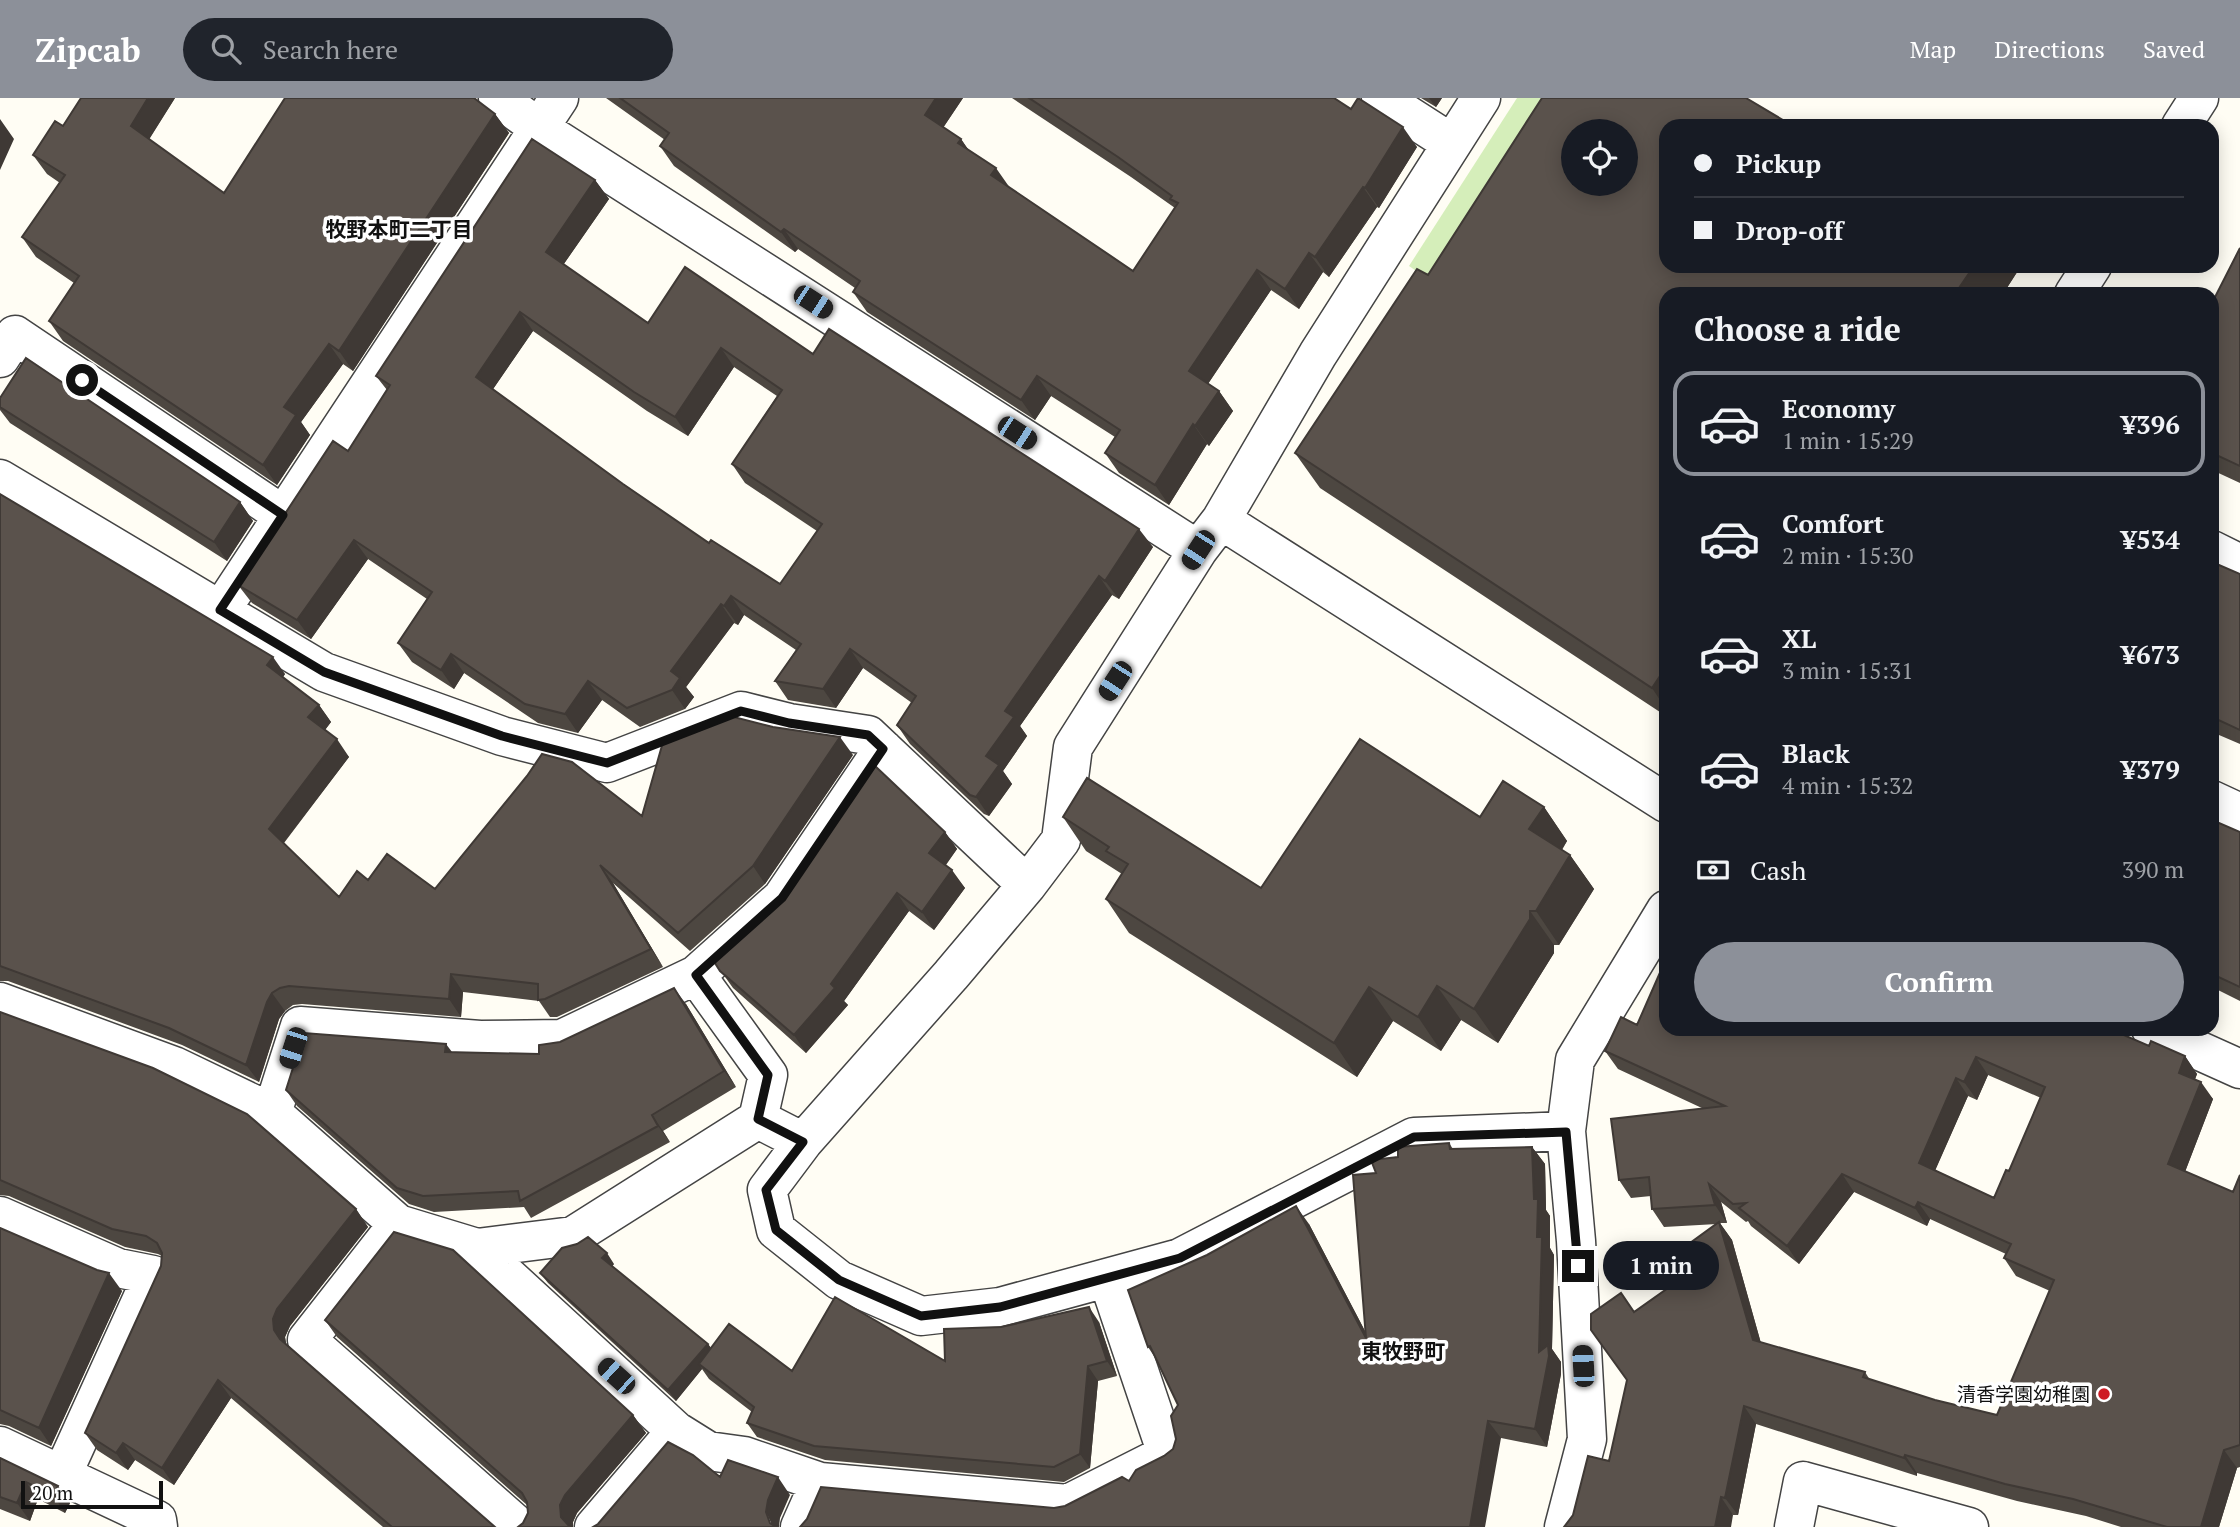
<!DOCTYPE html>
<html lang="en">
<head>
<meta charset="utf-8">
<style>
	body { margin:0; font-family:"PT Serif","Noto Sans JP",serif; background:#20242c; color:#f1f3f6; height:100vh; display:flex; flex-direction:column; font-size:26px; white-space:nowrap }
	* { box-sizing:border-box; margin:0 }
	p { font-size:23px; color:#9ea1a6 }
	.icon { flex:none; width:38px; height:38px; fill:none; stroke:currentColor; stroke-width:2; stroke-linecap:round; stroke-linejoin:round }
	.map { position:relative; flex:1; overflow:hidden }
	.sheet { position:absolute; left:1659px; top:189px; width:560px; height:749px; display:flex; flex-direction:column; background:#171b24; border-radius:21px; box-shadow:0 4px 18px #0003 }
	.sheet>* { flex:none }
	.hud { position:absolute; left:1659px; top:21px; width:560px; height:154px; border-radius:21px; box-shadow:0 4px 18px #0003; display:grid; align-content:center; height:154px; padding:0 35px; background:#171b24 }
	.fabs { position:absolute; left:1561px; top:21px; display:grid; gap:14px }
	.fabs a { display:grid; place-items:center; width:77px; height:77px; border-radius:50%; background:#171b24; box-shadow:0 4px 18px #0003; font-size:35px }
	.scale { position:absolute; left:21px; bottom:18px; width:142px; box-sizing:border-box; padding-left:7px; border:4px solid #111; border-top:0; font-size:19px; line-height:24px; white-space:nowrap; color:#111; -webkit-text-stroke:5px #fff; paint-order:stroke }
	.end { position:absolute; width:32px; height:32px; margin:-16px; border:9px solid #111; background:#fff; box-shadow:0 0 0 4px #fff }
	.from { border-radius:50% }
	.bubble { position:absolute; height:49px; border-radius:24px; background:#171b24; box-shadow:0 4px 18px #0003; font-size:23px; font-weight:700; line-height:49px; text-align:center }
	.car { position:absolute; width:21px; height:42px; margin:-21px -10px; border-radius:9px; box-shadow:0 0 5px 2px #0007; background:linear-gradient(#222 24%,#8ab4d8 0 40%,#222 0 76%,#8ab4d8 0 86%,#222 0) }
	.hud b { display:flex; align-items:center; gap:24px; height:66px; font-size:26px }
	.hud b+b { border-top:2px solid #363941 }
	.hud i { width:18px; height:18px; background:#f1f3f6 }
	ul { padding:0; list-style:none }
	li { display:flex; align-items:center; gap:21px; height:105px; margin:0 14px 10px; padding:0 21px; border:4px solid transparent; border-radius:21px }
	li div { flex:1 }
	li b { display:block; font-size:26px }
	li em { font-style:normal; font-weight:700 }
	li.on { border-color:#8c9099 }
	li>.icon { width:63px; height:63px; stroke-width:1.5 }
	h2 { padding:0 35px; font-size:32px; line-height:84px }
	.pay { display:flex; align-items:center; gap:18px; height:77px; padding:0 35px; font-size:26px }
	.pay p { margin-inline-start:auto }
	.cta { display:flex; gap:14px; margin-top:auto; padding:14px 35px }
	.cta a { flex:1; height:80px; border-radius:42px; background:#8c9099; color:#fff; font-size:28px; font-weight:700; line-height:80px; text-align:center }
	header { display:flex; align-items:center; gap:42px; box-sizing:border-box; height:98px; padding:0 35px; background:#8c9099; color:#fff }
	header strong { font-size:33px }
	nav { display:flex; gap:38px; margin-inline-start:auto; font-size:24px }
	.search { width:490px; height:63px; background:#20242c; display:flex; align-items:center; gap:18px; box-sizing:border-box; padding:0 24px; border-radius:38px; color:#9ea1a6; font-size:26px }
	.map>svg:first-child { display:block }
</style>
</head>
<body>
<header>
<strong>Zipcab</strong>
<div class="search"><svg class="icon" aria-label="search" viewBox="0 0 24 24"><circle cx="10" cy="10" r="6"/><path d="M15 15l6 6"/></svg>Search here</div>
<nav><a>Map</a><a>Directions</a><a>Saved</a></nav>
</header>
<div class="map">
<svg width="2240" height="1429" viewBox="0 0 2240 1429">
	<rect width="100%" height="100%" fill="#fffdf4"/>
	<!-- green -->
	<path fill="#d5eeba" d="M1517,0h59l-126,196 -41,-28z"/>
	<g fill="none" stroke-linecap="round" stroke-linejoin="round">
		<!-- minor casing -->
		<g stroke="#444" stroke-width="41">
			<path id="minor" d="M498,0l41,30 659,422
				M1381,0l70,45
				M1481,0l-163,256 -97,166 -23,30 -125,197 -12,93 -34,45 -76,90 -148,167 -36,48 9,40 63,50 82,36 79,-9 180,-49 234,-121 152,-6
				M2181,28l18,-28
				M2074,196l18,-28
				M0,260l15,-23 268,180
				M0,381l324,193 178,64 105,27 134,-52 48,12 79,12 159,150
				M1221,422l445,283
				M2212,452l28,14
				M221,512l338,-512
				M2212,702l28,13
				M696,877l72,100 -10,44
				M0,904l174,64 98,47 126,111 79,24 96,-12 185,-117 45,23
				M2151,931l89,40
				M272,1015l28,-87 180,14 82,-1 134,-64 86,-77 101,-149
				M0,1118l118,52 35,7 -91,200
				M398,1126l-91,116 212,187
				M477,1150l199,183 32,20 36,5 76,26 248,22 99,-50 -59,-175
				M0,1348l157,74 1,7
				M594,1429l82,-96
				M800,1429l20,-45
				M1564,1429l23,-88 -11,-198 -10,-110 9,-71 91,-150
				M1794,1429l9,-46 166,46"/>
		</g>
		<!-- minor -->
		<use href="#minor" stroke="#fff" stroke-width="38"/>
	</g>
	<!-- wall -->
	<path fill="#4d4741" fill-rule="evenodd" d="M81,0h94l-26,41 75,54 271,-79 14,19 -156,238 -10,-7 -42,58 9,13 -33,50 -214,-144 -14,-20 25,-38 -38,-26 -14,-20 38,-54 -13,-9 -14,-19 30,-29z
		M606,0h357l-20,30 18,11 7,11 41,37 124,84 42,-63 -44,-31 -119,-79h322l17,11 66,38 -38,61 -2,-1 -48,70 -6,-5 -24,37 -28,-19 -63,94 11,7 14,20 -24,35 -2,-2 -38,61 -50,-32 -14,-20 10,-16 -64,-41 -16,24 -168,-108 -14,-20 2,-4 -57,-39 -3,3 -121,-86 -14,-20 5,-6z
		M1421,0h21l-6,9z
		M595,82l14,19 -46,66 85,58 165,31 340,193 -34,52 -7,-4 -92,131 7,10 -24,35 9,13 -23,32 -5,-2 -74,-70 -13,-19 15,-22 -49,-35 -27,40 -48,-8 -13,-19 21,-31 -52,-35 -6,10 -4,-2 -48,64 8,10 -9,12 -45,18 -38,-27 -24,33 -40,-10 -74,-50 -10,16 -42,-27 -14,-19 29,-44 -59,-40 -57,80 -59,-36 -14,-18 110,-134 39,-61 -11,-14zM533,233l114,80 41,25 46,-69 43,29 -45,68 13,19 72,48 -37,53 -71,-41 -86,-59 -130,-95z
		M2240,150v235l-28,-13v-167z
		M1666,168h355l-18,28h-337v422l-346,-228 -25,-35 133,-178z
		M0,300l240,104 13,19 -26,40 -217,-138 -10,-13z
		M0,396l285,180 -2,3 36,28 12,17 -6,8 24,27 -65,86 55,54 29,-17 67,9 207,-73 211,-61 -88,129 -75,67 -77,-68 50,84 -106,50h-7l-11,-16 -76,-9 -2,25 -159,-13 -9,1 -8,6 -6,8 -20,63 -77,-37 -174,-64h-8z
		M2212,464l28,12v170l-28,-12z
		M1544,709l23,34 -5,9 8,5 24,34 -35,56h-5v8l-56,90 -37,-23 -20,31 -48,-30 -36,56 -228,-144 -23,-34 16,-25 -36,-23 -23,-34 198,71 219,-71z
		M2212,722l28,12v169l-28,-14z
		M945,734l12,17 -11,16 19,23 -31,42 -25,-19 -65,90 4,4 -42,48 -73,-65 -20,-28z
		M1665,871l484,77 36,10 12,18 -2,5 18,20 -28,73 48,20 7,-17v292l-3,1 -18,59h-98l-35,-11 -69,-15 -100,-28v3l-161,-52 -18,91h-5l-124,-54 18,-81 7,-68 58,-41 25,-47 -53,3 -12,-18 -1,-13 -20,2 -12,-18 85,-71 -86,-40 -13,-18 32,-26zM1988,977l53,23 -32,73 -15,27 -59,-28 33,-74 9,4zM1854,1094l73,34 3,-7 76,35 -2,4 12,18 34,15 -53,124 -62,-15 -65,-20 -5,-8 -104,-29 -29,-103 -12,-17h7l-6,-21 25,20 2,-1 3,5 48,38z
		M686,906l50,83 -73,44 7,11 -139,76 -7,-11 -90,5 -25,-8 -112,-98 -11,-16 166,-38 87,2 21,-12z
		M0,914l356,197 12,18 -78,99 -5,11 1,7 209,183h-112l-152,-129 -57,87 -39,-25 -7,10 -31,-20 -12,-17 76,-167 1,-10 -4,-2 -33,-7 -116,-51 -9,-1z
		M1449,1045l4,6 79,-2 13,17 1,46 4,6v32l4,7 -2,94 9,13v12l-14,73 -46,-9 -447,70 11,-2 64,-25 44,-32 3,-10 2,-34 -22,-46 -8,-12 161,-123 56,107 11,-158 22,-16z
		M0,1130l122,63 -71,155 -42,-20 -9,-2z
		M614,1166l-2,2 96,78 3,4 81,23 153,-10 154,-39 18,54 -19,5 -8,87 -26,14 -239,-22 -68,-23 -10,-14 5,-11 -43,-33 -7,-10 -26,32 -128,-118 -8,-10z
		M325,1222l308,95 13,18 -69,80 -4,9v5h-55l5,-4 5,-10 -1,-8 -190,-168z
		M0,1360l58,28 12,17 -5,10 -27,-14 -8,22 -30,-12z"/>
	<!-- shaded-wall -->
	<path fill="#3f3935" d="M148,0h27l-30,48 -14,-20z
		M936,0h27l-25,37 -13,-20z
		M1429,0h13l-6,9z
		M495,16l14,19 -156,238 -14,-20z
		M0,21l14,20 -14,31z
		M1403,29l14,20 -38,61 -14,-20z
		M961,41l14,20 -17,-16z
		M996,70l14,20 -19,-13z
		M595,82l14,19 -50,72 -13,-19z
		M1363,89l14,20 -48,70 -14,-20z
		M784,131l14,20 -3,3 -14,-20z
		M1309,155l14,19 -24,37 -14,-20z
		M1974,168h47l-18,28h-43l-3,-3z
		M1257,172l14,20 -68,101 -14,-20z
		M520,214l13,19 -44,64 -13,-18z
		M329,246l14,20 -42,58 9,13 -33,50 -14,-20 21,-58z
		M721,250l13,19 -46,69 -13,-19z
		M1037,278l14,20 -16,24 -14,-20z
		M1219,293l14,20 -24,35 -14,-20z
		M1193,326l14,20 -38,61 -14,-20z
		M240,404l13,19 -26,40 -13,-19z
		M1139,431l14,18 -34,52 -14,-18z
		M354,442l14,19 -57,80 -14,-19z
		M1099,478l13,19 -92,131 7,10 -24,35 9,13 -23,32 -13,-19 10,-41 19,-45z
		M731,498l13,19 -6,10 -14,-19z
		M721,506l13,19 -48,64 8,10 -9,12 -13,-19 -1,-19z
		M850,551l13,19 -27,40 -13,-19z
		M451,556l13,19 -10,16 -13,-19z
		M273,559l12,17 -6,9 -12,-18z
		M1666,569v42l-14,-21z
		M588,583l14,19 -24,33 -13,-19z
		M319,607l12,17 -10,13 -13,-18z
		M840,639l13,18 -88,129 -12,-18z
		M337,641l12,18 -68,89 -12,-17z
		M1544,709l23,34 -14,22 -24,-34z
		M945,734l12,17 -16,22 -12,-18z
		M1570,757l24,34 -35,56 -23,-34z
		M600,767l13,18 50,84 -12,-18z
		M952,772l13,18 -31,42 -12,-18z
		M897,795l12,18 -65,90 4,4 -42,48 -12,-18z
		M1530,813l24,34v8l-56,90 -24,-34z
		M451,876l12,18 -2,25 -12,-18z
		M1437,888l24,34 -20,31 -23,-34z
		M1369,889l24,34 -36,56 -23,-34z
		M674,890l12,16 50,83 -12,-16z
		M272,895l13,18 -6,8 -20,63 -13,-17 21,-63z
		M446,946l12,16 -13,-8z
		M2185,958l12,18 -6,16 -12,-17z
		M1976,959l12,18 -11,25 -13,-18z
		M1956,980l12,18 -37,84 -12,-17z
		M2201,984l12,17 -32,83 -13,-18z
		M652,1017l11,16 7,11 -12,-16z
		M1532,1049l13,17 1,46 4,6v32l4,7 -2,94 9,13v12l-14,73 -12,-18 4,-77 -2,-115 -3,-38z
		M1842,1076l12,18 -55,72 -12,-18z
		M1709,1086l12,18 6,21 -12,-18z
		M1918,1104l12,17 -3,7 -12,-18z
		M1296,1108l13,18 69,132 -12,-18z
		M356,1111l12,18 -78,99 -5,11 2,11 -13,-18 -1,-11 4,-10z
		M1719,1124l13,18 33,118 -12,-18z
		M607,1155l7,11 -4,5 -8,-11z
		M109,1175l13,18 -71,155 -12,-18z
		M1089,1209l10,15 18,54 -10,-15z
		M708,1246l7,10 -16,10 3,5 -26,32 -8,-11z
		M1088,1268l10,15 -8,87 -10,-14z
		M218,1282l13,18 -57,87 -12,-17z
		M1744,1308l12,18 -18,91 -13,-17z
		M633,1317l13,18 -69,80 -4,9v5h-5l-7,-10 -1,-12 5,-10z
		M1488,1323l13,17 -16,89h-15z
		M123,1345l12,17 -7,10 -12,-17z
		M2224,1352l13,18 -18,59h-18z
		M1905,1357l12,18v3l-13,-18z
		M778,1379l12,18 -10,23 -1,9h-6l-7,-15 2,-12z
		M26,1384l12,17 -8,22 -13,-18z
		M58,1388l12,17 -5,10 -12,-18z
		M1721,1399l12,18 -2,12h-16z"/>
	<!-- building -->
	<path fill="#5a524c" stroke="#3f3935" stroke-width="2" fill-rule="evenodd" d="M81,0h67l-17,28 93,67 61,-95h189l21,16 -156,237 -10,-7 -45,63 12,8 -33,50 -214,-144 30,-45 -57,-39 43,-62 -32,-20 22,-34 8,5z
		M620,0h316l-11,17 36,24 -3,4 38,25 -5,7 142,96 45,-68 -8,-4 2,-3 -54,-39 -89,-59h305l17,11 7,-11 45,29 -38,61 -2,-1 -48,70 -6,-4 -24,36 -28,-19 -68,101 30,20 -24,35 -2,-2 -38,61 -50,-32 15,-23 -83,-54 -16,24 -168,-108 7,-11 -76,-52 -3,3 -121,-86 9,-13z
		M1542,0h204l47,28h-127v140h308l-17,25 5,3h-296v373l-14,21 -357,-235 122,-184 11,6zM1573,33h53v53h-53z
		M532,41l63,41 -49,72 102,71 37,-56 128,87 16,-25 310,200 -34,52 -6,-5 -94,135 9,6 -28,39 13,9 -23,32 -6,-2 -73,-70 19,-29 -66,-47 -27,40 -48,-8 26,-37 -70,-48 -7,10 -3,-2 -50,67 9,7 -8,12 -45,18 -39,-27 -23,33 -40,-10 -74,-50 -10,16 -43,-27 34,-51 -78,-52 -57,80 -59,-35 95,-144 15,10 42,-66 -14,-9zM520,214l114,80 41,25 46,-69 61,42 -50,74 90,60 -42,60 -69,-44 -2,3 -86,-59 -147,-107z
		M2240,150v218l-28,-13v-150z
		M26,260l214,144 -26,40 -214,-135v-9z
		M0,396l273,163 -6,8 52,40 -11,12 29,22 -68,90 70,68 18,-26 11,9 19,-26 48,35 92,-113 15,-22 30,8 70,54 21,-74 67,-26 43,11 67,10 -87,129 -75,67 -78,-68 51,84 -106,50 -7,1v-16l-87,-10 -2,25 -160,-13 -9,2 -8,5 -5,9 -21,63 -77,-37 -169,-62z
		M2212,464l28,12v156l-28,-13z
		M1360,641l120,78 23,-36 41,26 -15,22 41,26 -34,56h-6v8l-56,90 -37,-23 -19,31 -49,-30 -35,56 -228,-144 22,-35 -22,-13 3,-4 -46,-30 24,-39 174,110z
		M874,667l71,67 -16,21 23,17 -30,42 -25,-19 -66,91 4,4 -41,47 -74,-64 -7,-11 74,-67z
		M2212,722l28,12v155l-28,-13z
		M1662,870l3,1 1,-1v61h444l39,17 2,-5 34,15 -6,17 22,9 -33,82 65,28 7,-17v270l-16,5 -23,77h-34l-94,-28 -68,-15 -100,-29 -1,3 -160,-52 -19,92 -4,-1 -6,30h-151l9,-12 15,-59 21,5 18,-81 -36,-50v-16l30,-21 13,19 58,-41 -6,-25 33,-24 34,118 112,32 -2,5 72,23 62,15 57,-135 -50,-22 7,-14 -93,-42 -3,6 -73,-34 -55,72 -48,-38 7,-5 -13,1 -24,-20 6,21 -63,4 -3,-32 -30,3 -8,-61 114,-13 -120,-55 16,-34 16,8zM1976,959l69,30 -36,84 -3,-1 -12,28 -75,-35 37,-85 8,4z
		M674,890l50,83 -72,44 6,11 -138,75 -2,-10 -95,5 -26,-8 -111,-98 18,-57 142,11 -1,8 94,2v-9l21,-3z
		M0,914l153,56 94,46 109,95 -79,100 -4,10 1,11 6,9 215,188h-103l-174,-147 -56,88 -39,-25 -7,10 -31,-20 76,-167 1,-13 -5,-10 -11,-7 -34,-7 -112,-49z
		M1449,1045l1,6 82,-2 2,52h4l-1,38h5l-3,115 9,-7 1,11 -14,73 -47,-8 -18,106h-670l7,-8 14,-32 233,21 11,-2 57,-29 7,4 7,-11 28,-14 9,-7 3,-10 -5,-23 7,-11 -28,-59 -2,1 -20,-57 79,-35 89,-49 70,132 -13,-163 23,-2 -5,-13 27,-3v-10z
		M0,1130l97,42 12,3 -70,155 -39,-18z
		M394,1134l59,18 180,165 -68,80 -5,10 1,12 9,10h-52l5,-4 5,-10 -1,-11 -5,-9 -197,-173z
		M588,1139l19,16 -5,5 106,86 -40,46 -128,-117 22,-25 15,-4z
		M835,1199l110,64 -1,-32 57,-2 88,-20 18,54 -19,5 -8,88 -26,13 -240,-21 -67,-23 7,-16 -55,-43 30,-40 63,47z
		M668,1344l25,13 27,22 8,-17 50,17 -10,23 -2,12 4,11 6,4h-183l5,-3z
		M0,1360l58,28 -5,9 -27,-13 -9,21 -17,-6z"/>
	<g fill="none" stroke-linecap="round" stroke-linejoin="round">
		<!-- route -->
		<path stroke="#111" stroke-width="9" d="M82,282l201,135 -63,95 104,62 178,64 105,27 134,-52 48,12 79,12 15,14 -101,149 -86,77 72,100 -10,44 45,23 -37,48 10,40 63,50 82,36 79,-9 180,-49 234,-121 152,-5 12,134"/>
	</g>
	<!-- markers -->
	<circle fill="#ce1c24" stroke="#fff" stroke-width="2.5" cx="2104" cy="1296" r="7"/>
	<g text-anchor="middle" stroke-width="7" stroke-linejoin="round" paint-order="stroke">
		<!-- poi labels -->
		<g font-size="19" fill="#111" stroke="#fff" text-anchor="end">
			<text x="2090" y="1303">清香学園幼稚園</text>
		</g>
		<!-- neighbourhood labels -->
		<g font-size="21" font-weight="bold" fill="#111" stroke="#fff">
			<text x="399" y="139">牧野本町二丁目</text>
			<text x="1403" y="1261">東牧野町</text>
		</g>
	</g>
</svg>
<div class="fabs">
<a><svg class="icon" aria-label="locate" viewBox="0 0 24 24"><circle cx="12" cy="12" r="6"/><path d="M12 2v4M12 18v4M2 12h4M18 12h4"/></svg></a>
</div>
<div class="scale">20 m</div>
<i class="end from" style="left:82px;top:282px"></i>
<i class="end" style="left:1578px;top:1168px"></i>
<div class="bubble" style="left:1603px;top:1143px;width:116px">1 min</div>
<i class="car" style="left:813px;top:204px;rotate:123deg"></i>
<i class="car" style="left:1017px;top:335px;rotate:123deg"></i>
<i class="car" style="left:1198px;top:452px;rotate:213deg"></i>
<i class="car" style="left:1115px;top:583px;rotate:213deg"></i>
<i class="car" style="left:293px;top:950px;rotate:198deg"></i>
<i class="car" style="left:1583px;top:1268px;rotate:357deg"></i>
<i class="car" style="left:616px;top:1278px;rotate:312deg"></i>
<div class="hud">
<b><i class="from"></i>Pickup</b>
<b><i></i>Drop-off</b>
</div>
<section class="sheet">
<h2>Choose a ride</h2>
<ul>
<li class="on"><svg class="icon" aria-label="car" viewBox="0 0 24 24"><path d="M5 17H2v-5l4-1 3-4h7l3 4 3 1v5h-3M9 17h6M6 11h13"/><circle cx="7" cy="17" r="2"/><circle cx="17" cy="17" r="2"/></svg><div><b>Economy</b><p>1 min · 15:29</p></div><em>¥396</em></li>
<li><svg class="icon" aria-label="car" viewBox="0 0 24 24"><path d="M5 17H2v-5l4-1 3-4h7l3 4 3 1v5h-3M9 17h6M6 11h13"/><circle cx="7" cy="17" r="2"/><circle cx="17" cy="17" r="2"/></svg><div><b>Comfort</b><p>2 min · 15:30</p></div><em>¥534</em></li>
<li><svg class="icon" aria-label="car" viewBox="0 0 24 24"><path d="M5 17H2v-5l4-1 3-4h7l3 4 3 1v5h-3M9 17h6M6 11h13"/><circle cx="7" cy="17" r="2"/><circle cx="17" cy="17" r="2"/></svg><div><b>XL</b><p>3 min · 15:31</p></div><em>¥673</em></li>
<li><svg class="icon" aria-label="car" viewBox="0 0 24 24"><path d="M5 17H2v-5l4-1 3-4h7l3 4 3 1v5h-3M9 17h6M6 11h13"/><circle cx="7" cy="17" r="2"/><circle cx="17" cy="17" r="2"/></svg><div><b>Black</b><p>4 min · 15:32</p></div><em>¥379</em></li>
</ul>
<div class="pay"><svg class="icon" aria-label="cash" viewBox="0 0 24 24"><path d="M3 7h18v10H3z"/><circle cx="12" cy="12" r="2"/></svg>Cash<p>390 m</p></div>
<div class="cta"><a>Confirm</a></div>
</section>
</div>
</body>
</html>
